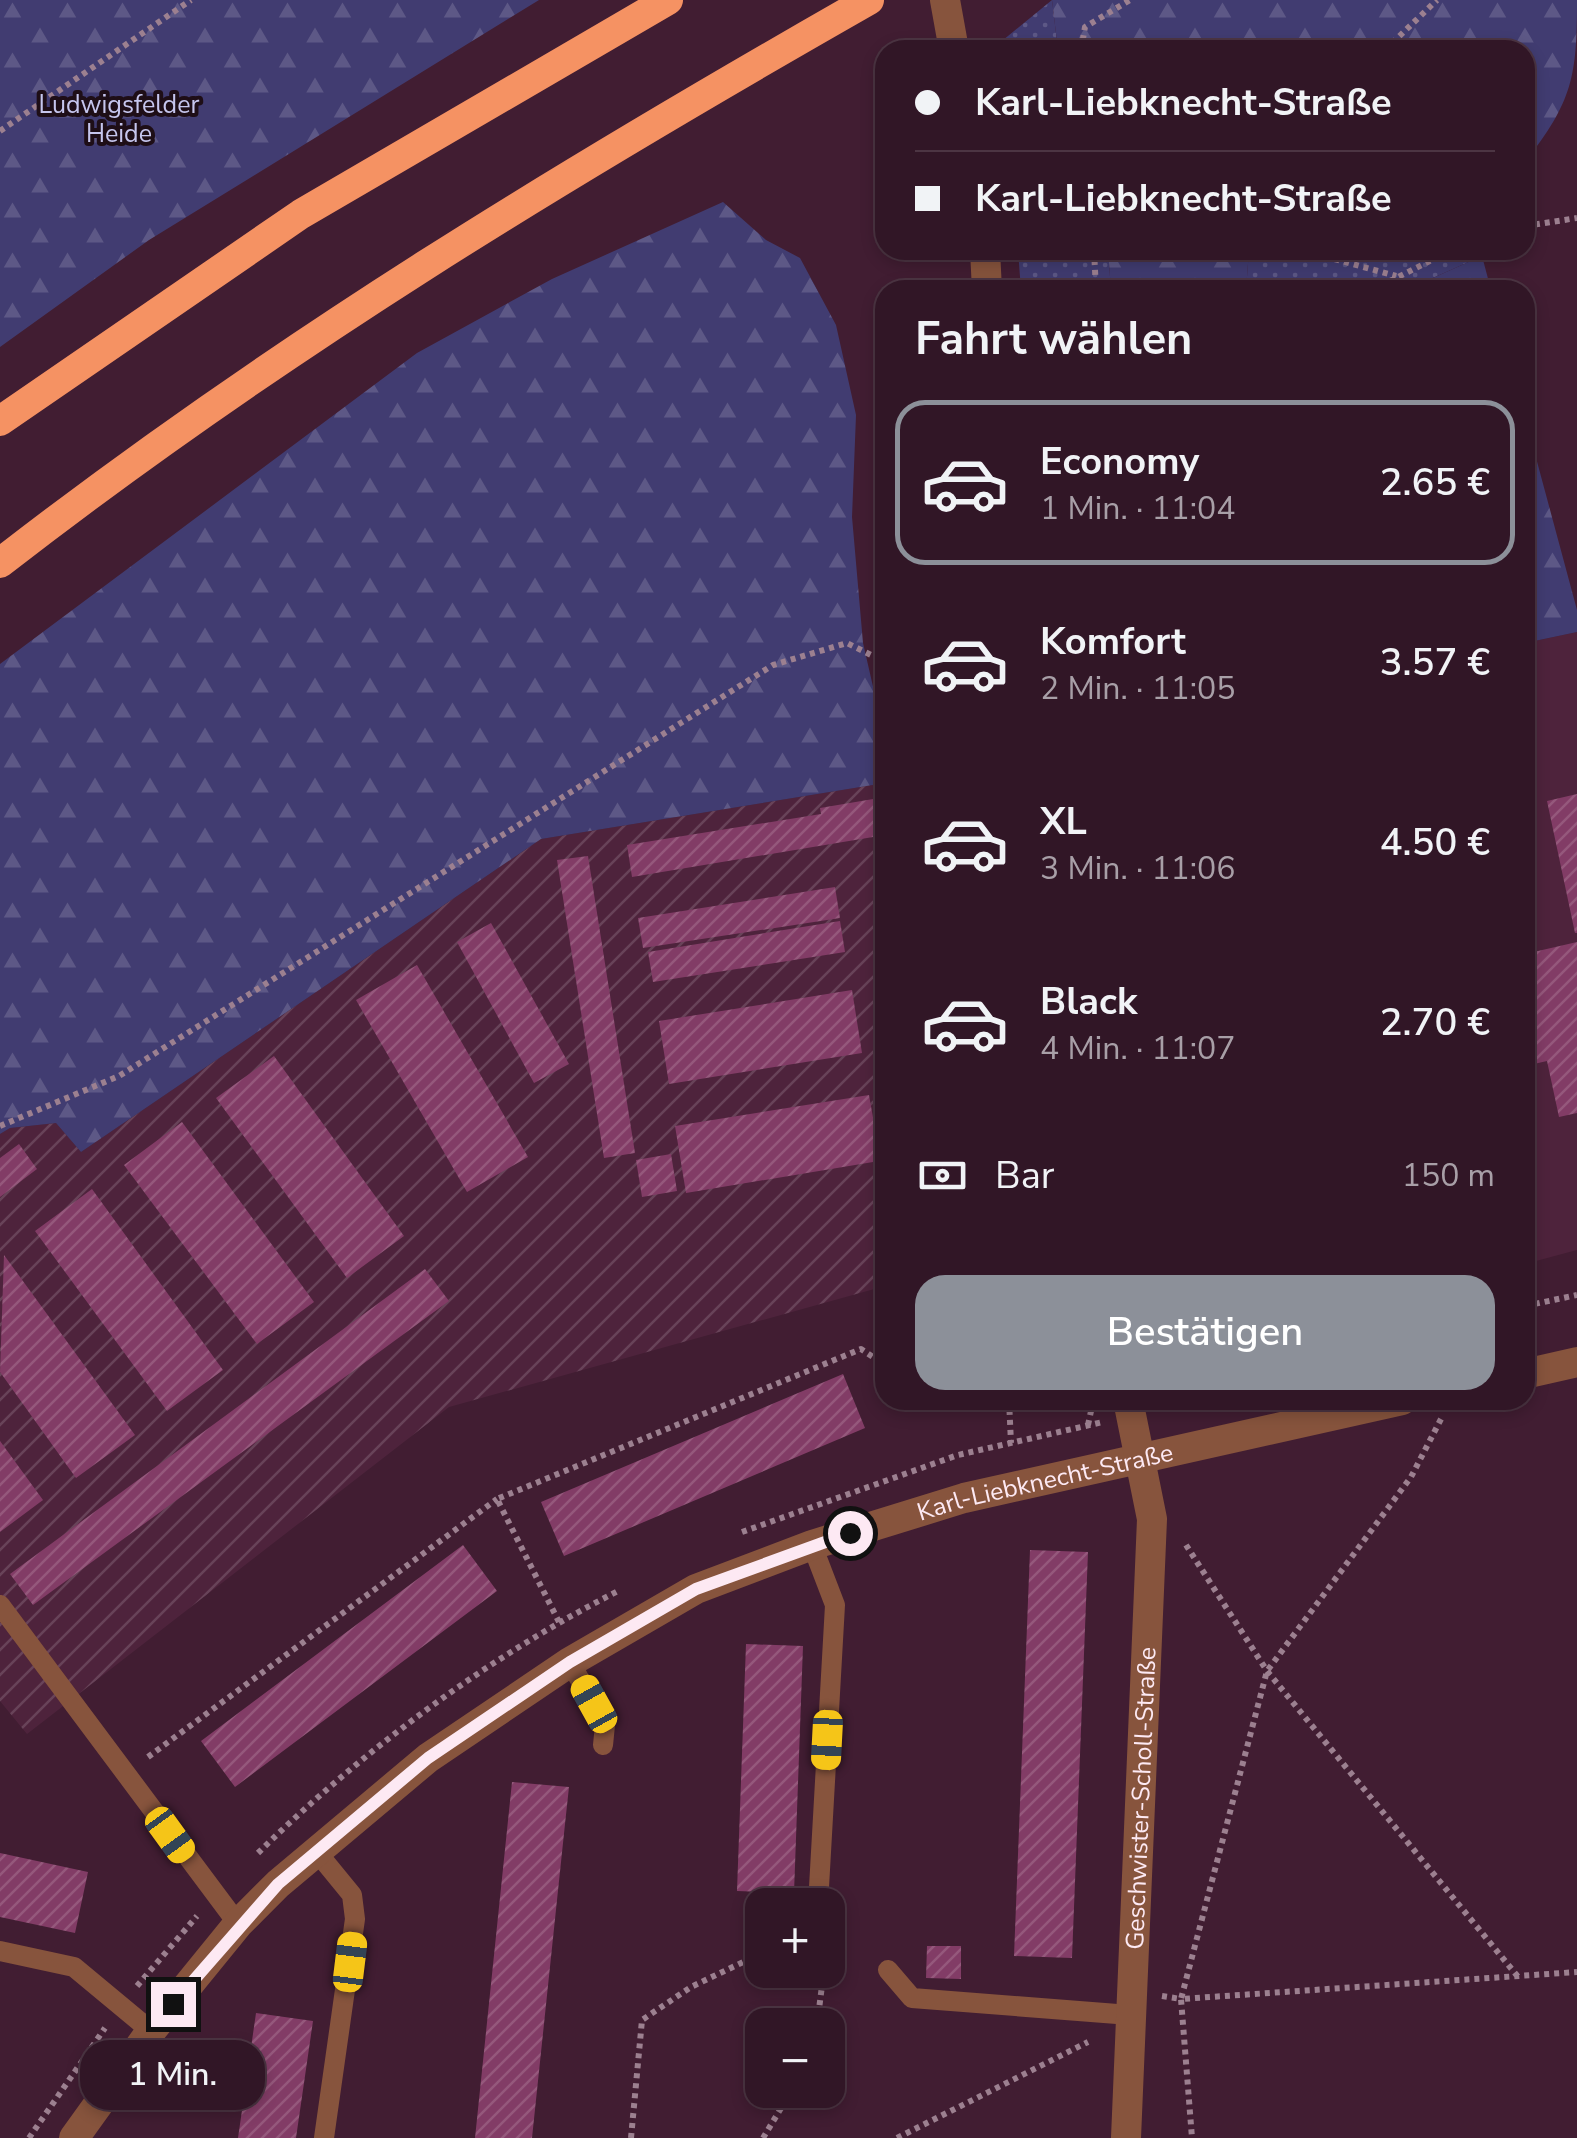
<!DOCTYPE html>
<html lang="de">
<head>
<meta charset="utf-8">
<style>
	body { margin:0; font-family:"Nunito Sans",sans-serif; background:#391f2e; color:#f1f3f6; height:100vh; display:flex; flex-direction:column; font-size:38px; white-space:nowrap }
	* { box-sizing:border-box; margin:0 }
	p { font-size:32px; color:#a89fa7 }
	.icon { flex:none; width:55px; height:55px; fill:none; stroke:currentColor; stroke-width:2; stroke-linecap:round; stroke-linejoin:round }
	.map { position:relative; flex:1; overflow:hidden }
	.sheet { position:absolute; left:875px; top:280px; width:660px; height:1130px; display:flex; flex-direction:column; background:#311626; border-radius:30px; box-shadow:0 5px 15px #0003,0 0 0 2px #4c3543 }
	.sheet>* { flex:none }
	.banner { position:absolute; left:875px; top:40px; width:660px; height:220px; border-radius:30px; box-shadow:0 5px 15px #0003,0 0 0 2px #4c3543; display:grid; align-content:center; height:220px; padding:0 40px; background:#311626 }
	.controls { position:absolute; left:745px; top:1888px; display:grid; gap:20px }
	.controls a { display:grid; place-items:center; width:100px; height:100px; border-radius:20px; background:#311626; box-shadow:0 5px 15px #0003,0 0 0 2px #4c3543; font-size:50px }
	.end { position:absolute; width:45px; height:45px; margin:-22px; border:12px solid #fde9f3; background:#111; box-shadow:0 0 0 5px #111 }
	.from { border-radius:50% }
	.bubble { position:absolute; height:70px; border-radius:30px; background:#311626; box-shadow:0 5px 15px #0003,0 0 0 2px #4c3543; font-size:32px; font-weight:600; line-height:70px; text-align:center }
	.car { position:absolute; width:30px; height:60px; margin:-30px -15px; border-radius:12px; box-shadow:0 0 8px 2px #0007; background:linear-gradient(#f5c518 24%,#345 0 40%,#f5c518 0 76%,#345 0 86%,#f5c518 0) }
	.banner b { display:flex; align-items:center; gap:35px; height:95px; font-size:38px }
	.banner b+b { border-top:2px solid #4c3543 }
	.banner i { width:25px; height:25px; background:#f1f3f6 }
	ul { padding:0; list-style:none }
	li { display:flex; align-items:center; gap:30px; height:165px; margin:0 20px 15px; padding:0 20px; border:5px solid transparent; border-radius:30px }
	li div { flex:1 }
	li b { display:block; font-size:38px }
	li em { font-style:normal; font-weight:600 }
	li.selected { border-color:#8c9099 }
	li>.icon { width:90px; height:90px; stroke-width:1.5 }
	h2 { padding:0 40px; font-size:45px; line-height:120px }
	.pay { display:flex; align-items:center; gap:25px; height:110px; padding:0 40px; font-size:38px }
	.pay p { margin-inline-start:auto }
	.button { display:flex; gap:20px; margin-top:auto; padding:20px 40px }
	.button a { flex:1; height:115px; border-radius:30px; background:#8c9099; color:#fff; font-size:40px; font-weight:600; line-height:115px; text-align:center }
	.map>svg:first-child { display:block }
</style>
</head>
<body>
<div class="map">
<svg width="1577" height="2138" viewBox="0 0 1577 2138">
	<defs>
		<pattern id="industrial-furrows" width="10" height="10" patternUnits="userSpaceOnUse" patternTransform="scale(2.5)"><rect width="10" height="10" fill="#4e233c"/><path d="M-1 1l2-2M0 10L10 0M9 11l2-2" fill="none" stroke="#684359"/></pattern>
		<pattern id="grass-dots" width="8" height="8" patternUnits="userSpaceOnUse" patternTransform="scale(2.5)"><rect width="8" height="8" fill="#413c71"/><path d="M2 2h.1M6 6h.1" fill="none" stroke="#5d5886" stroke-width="1.8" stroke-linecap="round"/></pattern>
		<pattern id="forest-firs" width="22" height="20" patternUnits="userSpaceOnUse" patternTransform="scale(2.5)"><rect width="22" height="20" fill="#413c71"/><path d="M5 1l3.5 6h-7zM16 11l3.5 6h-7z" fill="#5d5886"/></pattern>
		<pattern id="building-hatch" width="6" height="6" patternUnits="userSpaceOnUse" patternTransform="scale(2.5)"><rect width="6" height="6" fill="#823c66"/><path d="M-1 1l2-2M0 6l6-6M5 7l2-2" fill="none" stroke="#95587c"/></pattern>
	</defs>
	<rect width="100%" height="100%" fill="#411d32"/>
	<!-- built -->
	<path fill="#4e233c" d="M1577,632v618l-52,14v-621z"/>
	<!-- industrial -->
	<path fill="url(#industrial-furrows)" d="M885,783v503l-436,121 -422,327 -27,-33v-567l10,-6 46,-5 25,29 460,-313z"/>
	<!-- grass -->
	<path fill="url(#grass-dots)" d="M1052,0l6,50h-67z
		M1018,250h90l3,40h-90z
		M1249,250h235l-2,6 -56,25 -8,9h-172z"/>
	<!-- forest -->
	<path fill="url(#forest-firs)" d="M0,0h539l-390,240 -149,107z
		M1052,0h525c0,76 -4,101 -52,162v-112h-467z
		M723,202l43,38 34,18 36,67 20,90 -4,102 11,126 22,96v44l-344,56 -460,313 -25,-29 -46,5 -10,6v-470l417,-311 135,-74z
		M1108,250h141l-3,40h-135z
		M1482,256l9,34h-73l8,-9z
		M1525,417l52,193v22l-52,11z"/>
	<!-- building -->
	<path fill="url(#building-hatch)" d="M1577,794v139h-2l-28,-132z
		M885,797v38l-253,42 -5,-32 194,-31 -1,-6z
		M588,856l47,297 -31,5 -47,-298z
		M835,887l5,31 -197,30 -5,-30z
		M840,921l5,31 -192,30 -5,-30z
		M491,923l78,141 -35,19 -77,-141z
		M1577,942v171l-18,4 -12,-56 -22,5v-55l9,-2 -9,-55z
		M417,965l111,192 -61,35 -111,-192z
		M852,990l10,63 -193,31 -10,-63z
		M274,1056l130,180 -57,42 -131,-180z
		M869,1095l5,28h7l4,37 -199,33 -11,-67z
		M182,1122l132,180 -57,42 -133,-179z
		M19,1144l18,25 -37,28v-39z
		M671,1154l6,37 -35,6 -6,-37z
		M1525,1181l10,38 -10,2z
		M92,1189l131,181 -56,41 -132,-180z
		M4,1255l131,180 -59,43 -76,-106z
		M425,1269l24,32 -416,304 -23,-31z
		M843,1374l22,54 -301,128 -23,-54z
		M0,1441l43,59 -43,32z
		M463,1545l34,46 -262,196 -34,-46z
		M1030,1550l58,2 -16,406 -58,-2z
		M746,1644l57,2 -9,247 -57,-2z
		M512,1782l57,5 -4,37 -33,314h-57z
		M0,1853l88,19 -13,61 -75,-16z
		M927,1946h34v33l-35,-1z
		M256,2013l57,8 -17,117h-58z"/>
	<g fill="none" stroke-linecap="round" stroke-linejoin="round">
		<!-- path -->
		<path stroke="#9c8090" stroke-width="6" stroke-dasharray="5 5" stroke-linecap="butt" d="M1081,50l4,-23 45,-27
			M1385,50l52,-50
			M0,131l191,-131
			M1525,226l52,-8
			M1094,250l2,40
			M1317,250l10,7 69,19
			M1372,290l80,-40
			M0,1126l119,-50 654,-411 74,-22 38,19
			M1525,1306l52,-11
			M939,1400l14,9
			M1009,1400l2,43
			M1163,1406l19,-6
			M1441,1419l-30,58 -144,194 -86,328 396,-27
			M1088,1425l5,-23
			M742,1532l216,-77 145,-33
			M1186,1545l81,126 252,307
			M559,1622l-62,-123 364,-150 24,16
			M148,1757l349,-258
			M258,1853c104,-102 230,-196 360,-262
			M137,1986l60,-70
			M1162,1996l19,3 11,139
			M817,2025l7,-55
			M29,2138l76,-110
			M631,2138l11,-118 49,-33 71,-34
			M763,2138l29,-48
			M897,2138l191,-96"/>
		<!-- lane -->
		<path stroke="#87543d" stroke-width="20" d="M812,1545l23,60 -17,300
			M0,1605l238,319
			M570,1662l35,63 -2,20
			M316,1851l36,44 3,24 -31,219
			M0,1951l74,16 77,64
			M888,1970l24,28 218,17"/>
		<!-- street -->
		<g stroke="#87543d" stroke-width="30">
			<path d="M945,0l9,50"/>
			<path d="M985,250l2,40"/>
			<path d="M1525,1374l52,-12"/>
			<path id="s1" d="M74,2138l77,-107 87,-107 40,-40 150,-126 142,-96 126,-73 116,-44 152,-47 438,-98"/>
			<path id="s2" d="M1126,2138l26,-619 -24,-119"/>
		</g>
		<!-- highway -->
		<path stroke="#f59263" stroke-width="30" d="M0,421l301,-207 367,-214
			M0,563c275,-214 567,-391 869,-563"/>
	</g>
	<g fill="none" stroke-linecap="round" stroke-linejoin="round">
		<!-- route -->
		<path stroke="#fde9f3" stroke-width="12" d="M173,2004l105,-120 150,-126 142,-96 126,-73 154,-56"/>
	</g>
	<g text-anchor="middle" stroke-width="8" stroke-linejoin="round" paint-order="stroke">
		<!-- park labels -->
		<g font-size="25" fill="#c6c6ee" stroke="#1e0e17">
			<text x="119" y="113">Ludwigsfelder<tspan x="119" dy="29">Heide</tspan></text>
		</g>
		<!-- street labels -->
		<g font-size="25" fill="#fde9f3" stroke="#1e0e17">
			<text dy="9" stroke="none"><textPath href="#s1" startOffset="1205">Karl-Liebknecht-Straße</textPath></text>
			<text dy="9" stroke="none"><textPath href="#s2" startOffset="340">Geschwister-Scholl-Straße</textPath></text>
		</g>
	</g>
</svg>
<div class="controls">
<a>+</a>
<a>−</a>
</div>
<i class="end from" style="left:850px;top:1533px"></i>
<i class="end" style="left:173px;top:2004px"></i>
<div class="bubble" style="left:80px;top:2040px;width:185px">1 Min.</div>
<i class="car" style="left:594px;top:1704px;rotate:331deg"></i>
<i class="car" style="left:827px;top:1740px;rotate:183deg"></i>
<i class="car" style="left:170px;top:1835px;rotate:144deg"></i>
<i class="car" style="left:350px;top:1962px;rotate:7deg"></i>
<div class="banner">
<b><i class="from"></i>Karl-Liebknecht-Straße</b>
<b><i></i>Karl-Liebknecht-Straße</b>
</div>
<section class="sheet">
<h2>Fahrt wählen</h2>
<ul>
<li class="selected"><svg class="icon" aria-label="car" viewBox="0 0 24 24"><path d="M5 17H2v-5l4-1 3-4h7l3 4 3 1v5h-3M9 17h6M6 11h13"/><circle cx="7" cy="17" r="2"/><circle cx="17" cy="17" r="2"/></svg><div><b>Economy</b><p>1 Min. · 11:04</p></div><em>2.65 €</em></li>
<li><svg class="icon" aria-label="car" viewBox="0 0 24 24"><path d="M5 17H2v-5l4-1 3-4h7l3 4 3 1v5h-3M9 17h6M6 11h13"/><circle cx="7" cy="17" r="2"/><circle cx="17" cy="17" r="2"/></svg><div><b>Komfort</b><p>2 Min. · 11:05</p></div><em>3.57 €</em></li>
<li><svg class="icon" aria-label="car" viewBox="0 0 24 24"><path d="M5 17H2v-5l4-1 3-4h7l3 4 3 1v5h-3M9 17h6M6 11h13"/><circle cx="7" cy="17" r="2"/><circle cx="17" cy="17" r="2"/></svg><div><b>XL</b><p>3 Min. · 11:06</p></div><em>4.50 €</em></li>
<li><svg class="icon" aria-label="car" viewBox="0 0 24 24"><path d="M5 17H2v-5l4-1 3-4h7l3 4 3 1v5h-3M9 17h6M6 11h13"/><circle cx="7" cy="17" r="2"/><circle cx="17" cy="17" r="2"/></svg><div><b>Black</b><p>4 Min. · 11:07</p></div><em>2.70 €</em></li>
</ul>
<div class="pay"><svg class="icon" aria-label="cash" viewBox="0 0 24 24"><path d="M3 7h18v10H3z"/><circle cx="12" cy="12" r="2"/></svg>Bar<p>150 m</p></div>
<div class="button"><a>Bestätigen</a></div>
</section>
</div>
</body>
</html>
